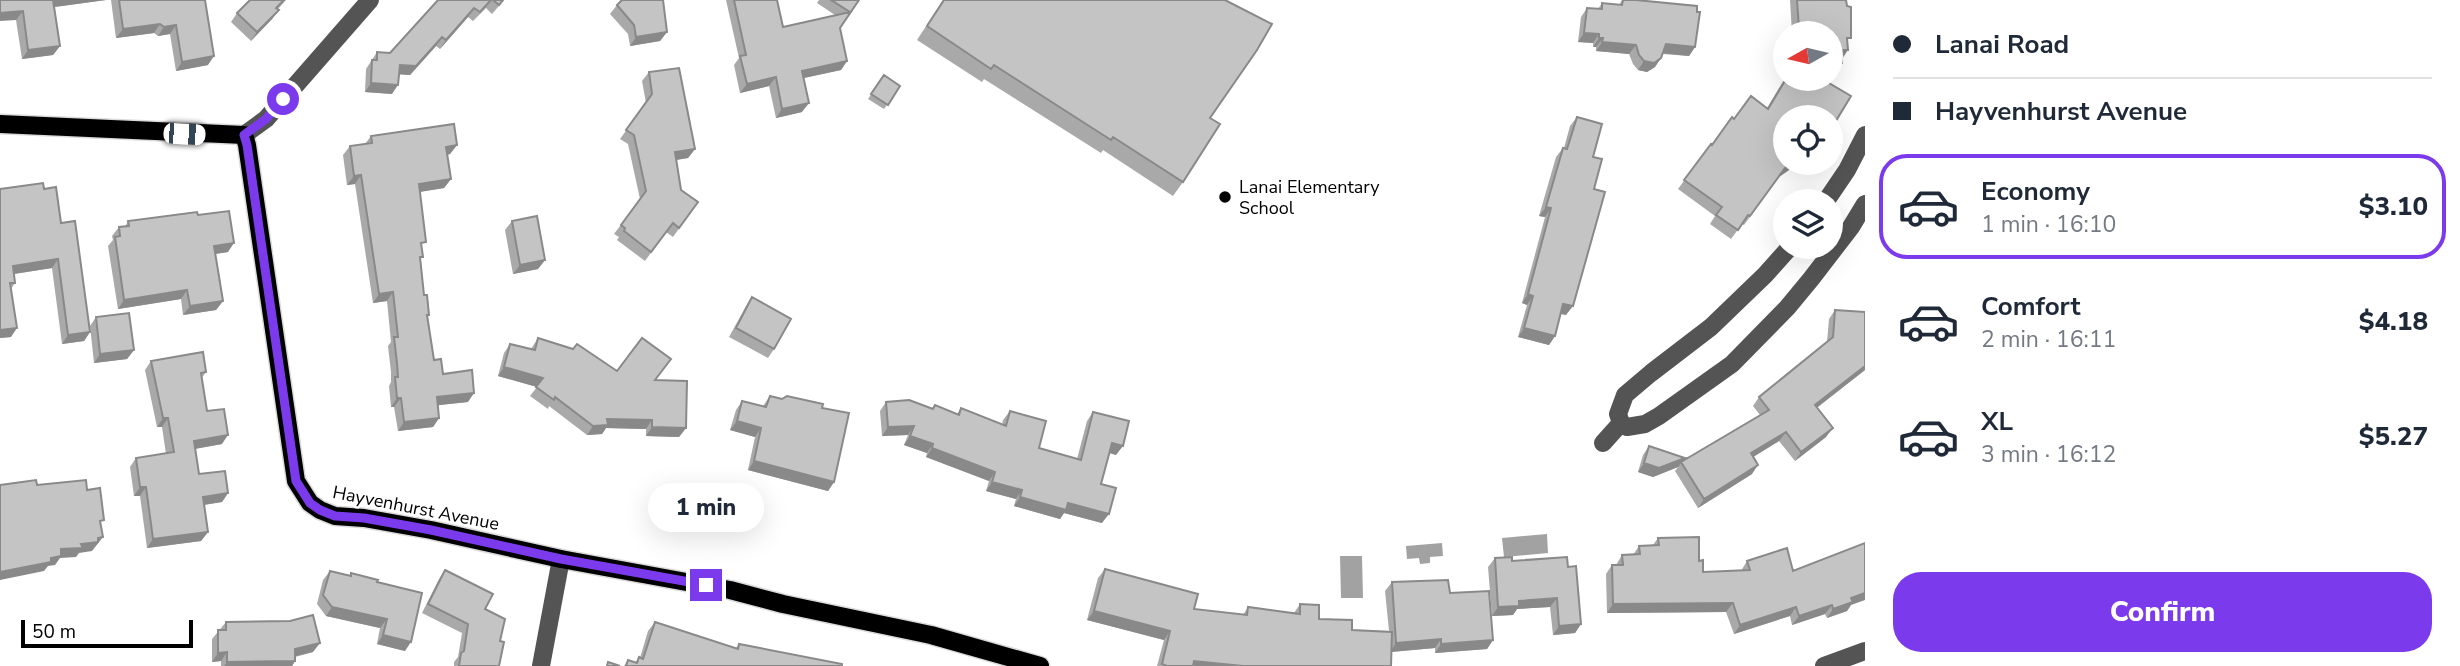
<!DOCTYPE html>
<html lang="en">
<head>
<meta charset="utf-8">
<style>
	body { margin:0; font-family:"Nunito Sans",sans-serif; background:#f2f2f3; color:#1f2937; height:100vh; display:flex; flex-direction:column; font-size:26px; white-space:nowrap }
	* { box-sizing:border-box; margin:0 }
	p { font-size:23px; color:#747a83 }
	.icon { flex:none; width:38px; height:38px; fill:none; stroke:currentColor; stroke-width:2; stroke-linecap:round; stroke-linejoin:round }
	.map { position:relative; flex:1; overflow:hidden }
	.side { display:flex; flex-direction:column; background:#fff; width:595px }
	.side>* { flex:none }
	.top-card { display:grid; align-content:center; height:154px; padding:0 28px; background:#fff }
	.needle { width:46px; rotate:262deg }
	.controls { position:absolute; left:1773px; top:21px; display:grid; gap:14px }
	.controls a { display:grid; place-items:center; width:70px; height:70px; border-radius:50%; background:#fff; box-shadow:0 7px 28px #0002; font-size:35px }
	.scale { position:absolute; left:21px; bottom:18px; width:172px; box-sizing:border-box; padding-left:7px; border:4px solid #000; border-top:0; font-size:19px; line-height:24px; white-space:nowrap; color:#000; -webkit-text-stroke:5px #fff; paint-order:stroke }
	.end { position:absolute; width:32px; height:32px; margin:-16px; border:9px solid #7c3aed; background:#fff; box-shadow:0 0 0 4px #fff }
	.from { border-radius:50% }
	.bubble { position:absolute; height:49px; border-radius:24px; background:#fff; box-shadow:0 7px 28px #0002; font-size:23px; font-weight:800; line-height:49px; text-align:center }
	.car { position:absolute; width:21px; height:42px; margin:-21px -10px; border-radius:9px; box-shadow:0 0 5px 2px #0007; background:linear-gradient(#fff 24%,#345 0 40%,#fff 0 76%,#345 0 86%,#fff 0) }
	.top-card b { display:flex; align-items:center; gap:24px; height:66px; font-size:26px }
	.top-card b+b { border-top:2px solid #e0e1e3 }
	.top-card i { width:18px; height:18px; background:#1f2937 }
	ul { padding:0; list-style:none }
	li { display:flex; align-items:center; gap:21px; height:105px; margin:0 14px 10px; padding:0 14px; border:4px solid transparent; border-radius:28px }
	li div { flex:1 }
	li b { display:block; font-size:26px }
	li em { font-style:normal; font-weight:800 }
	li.current { border-color:#7c3aed }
	li>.icon { width:63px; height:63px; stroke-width:1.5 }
	.button { display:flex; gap:14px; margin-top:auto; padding:14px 28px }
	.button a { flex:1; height:80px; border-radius:28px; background:#7c3aed; color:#fff; font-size:28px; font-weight:800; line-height:80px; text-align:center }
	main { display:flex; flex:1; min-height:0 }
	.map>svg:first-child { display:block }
</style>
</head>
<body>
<main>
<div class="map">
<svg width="1865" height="666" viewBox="0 0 1865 666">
	<rect width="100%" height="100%" fill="#fff"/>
	<!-- water -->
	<path fill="#a2a2a2" d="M1547,534l1,19 -44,4 -2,-19z
		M1442,543l1,13 -13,1v6l-10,1 -1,-6 -12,1 -1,-13z
		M1340,556h22l1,42h-22z"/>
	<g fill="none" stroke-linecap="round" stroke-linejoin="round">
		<!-- major casing -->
		<g stroke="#dbdbdb" stroke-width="21">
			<path id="major" d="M0,124l244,11 3,10 49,336 14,22 10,7 15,6 29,2 67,12 130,29 169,31 53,14 148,31 109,31"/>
		</g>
		<!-- minor -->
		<path stroke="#545454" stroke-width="18" d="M244,135l22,-16 104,-119
			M1826,201l21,-31 18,-35
			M1621,423l6,4 18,-3 14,-8 73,-52 55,-56 24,-29 40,-52 14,-23
			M1621,423l-3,-9 7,-19 26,-22 60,-46 54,-52 25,-28
			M1603,443l18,-20
			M541,666l20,-107
			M1824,666l41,-15"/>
		<!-- major -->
		<use href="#major" stroke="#000" stroke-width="18"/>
	</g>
	<!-- wall -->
	<path fill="#a9a9a9" d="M0,0h106l-52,7 6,39 -7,9 -31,4 -6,-39z
		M111,0h94l3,65 -32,6 -6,-37 -12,2 -4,-3 -38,5z
		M250,0h36l-8,9 1,1 -7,9 -21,22 -20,-19 6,-9z
		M438,0h66l-12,14 -6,-6 -13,13 -5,-4 -28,32 -4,-3 -26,29 -11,-1 -7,20 -27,-2 1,-23 11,-17 13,1z
		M726,0h51l6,27 52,-12 -18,-12 2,-3h40l-19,28 7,33 -6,9 -38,8 -1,34 -26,6 -7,-32 -29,7 -6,-28 5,-7z
		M943,0h282l-15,118 -27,64 -10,14 -70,-46 -2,3 -117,-74 -2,3 -65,-42z
		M1622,0h14l59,47 -6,9 -26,-2 -8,13 -8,5 -9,-2 -5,-6 -4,-10 -33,-3v-4h-3v-4l-15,-1 3,-25 6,-9 11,1 4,-6 17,2z
		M1790,0h56l1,43 -11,29 -6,-39h-38z
		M617,5l50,27 -7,9 -30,5 -2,-12 -18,-20z
		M649,72l46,77 -7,9 -12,2 5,30 17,12 -25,35 -7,-5 -21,29 -28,-21 2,-3 -5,-3 26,-35 -12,-55 -8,-5 26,-36 -4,-22z
		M884,75l16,11 -16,23 -16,-10z
		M1785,78l37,1 29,17 -21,35v-14h-45l4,53 -10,7 -35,48 -2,-1 -11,15 -21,-15 5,-8 -37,-27 33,-45 1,1 22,-26 33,-11z
		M1577,117l16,40 1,32 -28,126 -5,-1 -6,22 -6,9 -31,-8 9,-32 -5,-2 23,-86 -6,-1 17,-59 7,-9h1l6,-22z
		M371,136l86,9 -7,9 -3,1 4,24 -7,9 -24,4 2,56 -2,13 4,34 5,20 -2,3 7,42 9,14 25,28 -30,3 1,13 -6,9 -35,4 -4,-24h-3l-2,-21 2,-4v-10l-3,-26 3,-4 -4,-41 -14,2 -18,-119 -8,1 -4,-30 7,-9 15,-2z
		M0,189h44l17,34 29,109 -6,9 -22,3 -10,-76 -38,6 1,9 -4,6v48l-11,1z
		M198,215l30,37 -13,2 8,47 -7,9 -33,5 -2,-16 -63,10 -10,-63 5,-6 -1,-4 7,-9h6l3,-6z
		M512,221l33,39 -7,9 -25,5 -8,-44z
		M752,297l22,52 -6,9 -39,-21 17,-31z
		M1835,310l30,60 -48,37 9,30 -31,24 -16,-20 -26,16 -1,17 -54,34 -23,-37 3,-4 -25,10 -15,-5 5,-17 6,-9 33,16 78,-47 -7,-9 6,-9 68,-55 2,-23z
		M96,317l38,33 -7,9 -33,4 -4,-37z
		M538,338l79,33 38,9 31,48 -7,9 -33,-1v-7l-40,-1 -4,6 -15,1 -38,-29 -1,3 -18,-13 7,-9 -39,-11 6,-23 6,-9 21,5z
		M151,361l55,11 -5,7 6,32 15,33 -27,5 4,25 29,19 -6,9 -18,3 4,27 -7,9 -54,7 -7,-52h-6l-4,-29 6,-9 30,-4 -4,-27h-5l-12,-57z
		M770,396l52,12 12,74 -6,9 -80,-21 7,-33 -25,-7 6,-20 6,-9 21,5z
		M886,402l46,7 3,-4 22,9 4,-6 41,17 1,-5 7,-9 29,37 38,11 10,-38 6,-9 23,43 -6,-2 -9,31 1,39 -38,-10 -4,6 -46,-13 2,-7 -30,-8 3,-10 -63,-24 1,-4 -23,-8 4,-10 -26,1 -2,-25z
		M1658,538l41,23 4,11 38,-1 6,-10 46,10 58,34 -4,6 -20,7 -2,-4 -33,11 -2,-9 -56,18 -8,-22 -119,1 -1,-39 6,-9h4l6,-10h11l6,-9 14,-1z
		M1495,558l73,9 13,57 -6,9 -22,2 -3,-28 -33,2 -4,6 -21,1 -4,-49z
		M1105,569l89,40 49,6 5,-8 46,6 6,-9 19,15 33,11 37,1 -4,-40 7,-9 58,11 43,47 -6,9 -52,4v-5l-44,4v14h-234l7,-26 -77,-20 11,-42z
		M445,570l40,39 15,32 -1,25h-45v-4l4,-5 4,-24 -40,-20 17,-34z
		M330,571l19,5 2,-3 26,9 28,69 -28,-7 3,-16 -54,-12 -9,-12 6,-24z
		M226,622l87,30 -18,5v4l-3,5h-71v-5l-9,1v-23z
		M655,622l81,26 3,-4 103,22h-218l4,-6 7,3 4,-6 1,1 8,-27z"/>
	<!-- shaded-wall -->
	<path fill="#898989" d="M53,0h53l-59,8z
		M474,8l-6,9 -28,32 6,-9z
		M279,10l-7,9 -21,22 6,-9z
		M23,11l-7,9 -16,1v-8z
		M160,24l-6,9 -38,5 7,-9z
		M176,25l-6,9 -12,2 6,-9z
		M667,32l-7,9 -30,5 6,-9z
		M1584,33l15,1 -6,9 -15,-1z
		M442,37l-6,9 -26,29 -17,-1 7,-9z
		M1599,38h4l-7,9h-3z
		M1602,42l34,3 -7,9 -33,-3z
		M1666,44l29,3 -6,9 -29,-3z
		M60,46l-7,9 -31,4 6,-9z
		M1841,50h7l-6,9z
		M214,56l-6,9 -32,6 6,-9z
		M1661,58l-6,9 -8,5 -9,-2 6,-9z
		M847,61l-6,9 -46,10 7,-9z
		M1842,63l-6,9 -6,1v-9z
		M776,77l-7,9 -29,7 7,-9z
		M371,83l27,2 -6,9 -27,-2z
		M809,103l-7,9 -26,6 6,-9z
		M457,145l-7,9 -10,2 6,-9z
		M695,149l-7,9 -19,3 6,-9z
		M1792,163h2l-5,7 -10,7 -35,48 41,-57z
		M361,175l-6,9 -8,1 7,-9z
		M451,179l-7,9 -32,5 7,-9z
		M1546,207l5,1 -6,9 -6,-1z
		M234,243l-6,9 -20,3 6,-9z
		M58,259l-6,9 -45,7 6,-9z
		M545,260l-7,9 -25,5 7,-9z
		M187,290l-6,9 -63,10 6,-9z
		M393,292l-6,9 -14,2 6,-9z
		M1528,294l5,2 -6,9 -5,-2z
		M223,301l-7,9 -33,5 7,-9z
		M1563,304l10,2 -7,9 -9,-2z
		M17,328l-6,9 -11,1v-8z
		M1524,328l31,8 -6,9 -31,-8z
		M90,332l-6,9 -22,3 6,-9z
		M134,350l-7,9 -33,4 6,-9z
		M1865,366v4l-56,44 6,-9z
		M504,367l39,11 -6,9 -39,-11z
		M474,393l-6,9 -37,4 6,-9z
		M397,398h4l-7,9h-3z
		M163,418h5l-6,9h-5z
		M439,418l-6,9 -35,4 6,-9z
		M607,419l45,1 -6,9 -40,-1 -4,6 -15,1 6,-9z
		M737,421l24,7 -6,9 -25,-7z
		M914,426l-6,9 -26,1 6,-9z
		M652,427l34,1 -7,9 -33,-1z
		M1833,428l-7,9 -31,24 6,-9z
		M1786,432l-7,9 -34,21 6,-9z
		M228,435l-6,9 -34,6 6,-9z
		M910,436l23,8 -6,9 -23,-8z
		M1112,443l11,3 -7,9 -10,-3z
		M932,448l63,24 -6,9 -63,-24z
		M1685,458l-7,9 -25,10 -15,-5 6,-9z
		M754,461l80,21 -6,9 -80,-21z
		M1758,465l-6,9 -54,34 6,-9z
		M992,482l30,8 -6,9 -30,-8z
		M140,487h6l-6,9h-6z
		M228,493l-6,9 -26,4 7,-9z
		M1020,497l48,6 41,11 -7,9 -38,-10 -4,6 -46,-13z
		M208,532l-7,9 -54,7 6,-9z
		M103,537l-11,14 -13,2 -3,4 -16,1 -5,7 -7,1 -4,5 -44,9v-8l61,-23 20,-5z
		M1865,593v7l-14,5 -4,6 -20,7 6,-9 18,-11z
		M1557,598l-7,9 -33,2 -4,6 -21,1 6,-9 21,-6z
		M1733,603l-7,9 -119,1 6,-9z
		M1832,605l-7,9 -33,11 7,-9z
		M332,607l55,12 -7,9 -54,-12z
		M1796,607l-6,9 -56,18 6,-9z
		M1094,611l76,20 -6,9 -77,-20z
		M1581,624l-6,9 -22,2 6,-9z
		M383,635l28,7 -6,9 -28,-7z
		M1441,639l-6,9 -45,4 6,-9z
		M1493,640l-6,9 -52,4 6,-9z
		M320,643l-7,9 -25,6 7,-9z
		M227,652l-6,9 -9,1 6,-9z
		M295,661l-3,5h-68l3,-4z
		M1194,661l49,5h-52z"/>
	<!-- building -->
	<path fill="#c4c4c4" stroke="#898989" stroke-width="2" d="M0,0h53l7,46 -32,4 -5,-39 -23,2z
		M119,0h86l9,56 -32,6 -6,-37 -12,2 -4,-3 -37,5z
		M250,0h34l-8,8 3,2 -22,22 -20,-19z
		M438,0h53l-11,12 -6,-4 -28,32 -4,-3 -26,29 -16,-1 -2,20 -27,-2 1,-23h5v-8l13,1z
		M493,0h10l-4,5z
		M622,0h41l4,32 -31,5 -2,-12 -17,-20z
		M734,0h43l6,27 67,-15 -19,-12h28l-19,28 7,33 -45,10 7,32 -27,6 -6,-32 -29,7 -7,-28 6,-1z
		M944,0h281l47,24 -15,26 -47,68 10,6 -37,58 -70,-45 -2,3 -117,-75 -3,4 -64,-43z
		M1623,0h13l61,6v6h3l-5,35 -29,-3 -5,14 -7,5 -10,-2 -5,-6 -3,-10 -34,-3 1,-4h-4v-4l-15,-1 3,-25 15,1v-6l20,2z
		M1797,0h49l1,6 4,1v31h-4l1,12h-7l1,13 -12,1v-31h-29v-6l-2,1z
		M679,68l16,81 -20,3 6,38 17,12 -19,26 -6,-5 -22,29 -27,-21 1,-3 -4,-3 25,-34 -12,-56 -8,-5 26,-36 -3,-22z
		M884,75l16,11 -12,19 -17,-11z
		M1786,79h36l29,17 -20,33 -1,-12h-45v46h7l-7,5 -35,48 -2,-1 -10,15 -22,-15 6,-8 -38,-27 27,-36 1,1 20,-28 2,2 17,-23 17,13z
		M1577,117l25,7 -9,33 9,2 -8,30 11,3 -32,114 -10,-2 -8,32 -31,-8 9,-32 -5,-2 23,-86 -5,-1 17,-59 4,1z
		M454,124l3,21 -11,2 5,32 -32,5 7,58 -5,1 2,14h-3l4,38h3l2,20h-2l7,45 7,-1 2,15 29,-4 2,23 -37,4 2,21 -35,4 -3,-24h-4l-2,-21h3l-1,-14 -3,-26h4l-5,-45 -14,2 -18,-119 -7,1 -4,-30 22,-3 -1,-7z
		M43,183l1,6 12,-2 5,36 14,-2 15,111 -22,3 -10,-76 -45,7 2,17h-5l7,45 -17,2v-141z
		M229,211l5,32 -20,3 9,55 -33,5 -3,-16 -63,10 -9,-63 5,-1 -1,-9 10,-1 -1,-5 69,-9 1,3z
		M537,216l8,44 -25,5 -8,-44z
		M752,297l39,22 -17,30 -38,-21z
		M1835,310l30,2v54l-50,39 18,23 -32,24 -15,-20 -35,21 7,12 -54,34 -23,-37 88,-52 -10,-13 74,-60z
		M129,313l5,37 -34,4 -4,-37z
		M538,338l35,11 4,-5 40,27 25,-33 29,21 -16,21 32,1 -1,47 -34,-1v-7l-45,-1 1,6 -15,1 -38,-29 -1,3 -18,-13 7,-9 -39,-11 6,-23 25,6z
		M203,352l3,20 -5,1 6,38 17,-2 4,26 -34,6 5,33 26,-3 3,22 -25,4 5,35 -55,7 -7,-52h-6l-4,-29 38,-6 -6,-34h-5l-12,-57z
		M770,396l12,3 5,-3 36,8 -1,4 27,5 -15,69 -80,-21 7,-33 -24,-7 5,-20 24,6z
		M909,400l24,9 2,-4 24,10 2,-7 45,18 4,-15 36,10 -7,27 42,12 12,-48 36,9 -6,25 -11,-3 -11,41 15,4 -7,26 -41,-11 -2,7 -46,-13 2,-7 -30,-8 3,-10 -63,-24 1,-4 -23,-8 4,-10 -26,1 -2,-25z
		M1649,446l36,12 -26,10 -15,-5z
		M36,480l1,5 49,-5 1,10 13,-2 4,32 -4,1 3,16 -5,1v4l-17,2 2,4 -22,1v7l-10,2v4l-51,10v-87z
		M1699,537v24l4,-1v12l47,-2 -3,-9 40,-13 6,23 72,-28v50l-14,5 2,4 -20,7 -1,-4 -33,11 -3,-9 -56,18 -7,-22 -120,1 -1,-39h11l-1,-10 18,-1 -1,-8 20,-1 -1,-7z
		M1512,557v4l55,-4 1,10 8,-1 5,58 -22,2 -2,-28 -38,3v5l-21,1 -3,-49z
		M1105,569l93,25 -4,15 53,6 1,-8 52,7v-10l19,1v14l33,1v10l40,2 -1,34h-148l-49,-5 -1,5h-26l-5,-2 8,-33 -76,-20z
		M445,570l48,24 -8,15 20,10 -5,22 4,1 -5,24h-40l2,-13 3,-2 4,-27 -40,-20z
		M330,571l21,5v-3l27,7 -1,2 45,11 -11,49 -28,-7 4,-16 -55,-12 -9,-12z
		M1448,580l2,13 39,-2 4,49 -52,4v-5l-45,4 -4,-61z
		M313,615l7,28 -25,6v12l-68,1v-10l-9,1v-23h8v-8l64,-1z
		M655,622l83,27 1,-5 103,20v2h-216l2,-6 9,3 2,-6 4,2z
		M608,662l12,4h-13z"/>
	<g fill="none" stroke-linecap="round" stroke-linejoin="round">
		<!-- route -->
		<path stroke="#7c3aed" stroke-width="9" d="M283,99l-17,20 -22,16 3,10 49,336 14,22 10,7 15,6 29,2 67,12 130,29 145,26"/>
	</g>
	<!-- markers -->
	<circle fill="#000" stroke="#fff" stroke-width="2.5" cx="1225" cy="197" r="7"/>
	<g text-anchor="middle" stroke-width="5" stroke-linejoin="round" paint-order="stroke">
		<!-- poi labels -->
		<g font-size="18" fill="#000" stroke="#fff" text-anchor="start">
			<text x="1239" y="193">Lanai Elementary<tspan x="1239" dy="21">School</tspan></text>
		</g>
		<!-- street labels -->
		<g font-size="18" fill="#000" stroke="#fff">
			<text transform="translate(416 508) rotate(11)" y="6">Hayvenhurst Avenue</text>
		</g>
	</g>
</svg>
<div class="controls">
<a><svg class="needle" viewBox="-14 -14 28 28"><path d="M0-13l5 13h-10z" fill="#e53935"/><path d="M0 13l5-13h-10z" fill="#747a83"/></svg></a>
<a><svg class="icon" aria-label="locate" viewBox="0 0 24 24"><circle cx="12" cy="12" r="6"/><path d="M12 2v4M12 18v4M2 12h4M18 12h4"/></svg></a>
<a><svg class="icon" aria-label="layers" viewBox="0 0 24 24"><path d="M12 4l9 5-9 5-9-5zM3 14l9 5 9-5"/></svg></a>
</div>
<div class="scale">50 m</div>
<i class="end from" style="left:283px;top:99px"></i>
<i class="end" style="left:706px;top:585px"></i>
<div class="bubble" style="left:648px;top:483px;width:116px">1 min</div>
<i class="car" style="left:184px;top:134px;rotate:93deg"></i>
</div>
<section class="side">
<div class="top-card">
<b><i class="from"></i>Lanai Road</b>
<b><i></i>Hayvenhurst Avenue</b>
</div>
<ul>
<li class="current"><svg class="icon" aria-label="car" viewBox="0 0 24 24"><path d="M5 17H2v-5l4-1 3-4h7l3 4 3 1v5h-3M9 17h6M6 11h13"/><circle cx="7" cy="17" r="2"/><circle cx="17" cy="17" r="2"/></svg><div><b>Economy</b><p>1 min · 16:10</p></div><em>$3.10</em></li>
<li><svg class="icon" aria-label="car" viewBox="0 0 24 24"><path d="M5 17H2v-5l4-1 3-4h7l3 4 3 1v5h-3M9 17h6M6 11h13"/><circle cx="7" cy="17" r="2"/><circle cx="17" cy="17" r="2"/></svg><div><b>Comfort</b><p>2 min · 16:11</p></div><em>$4.18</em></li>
<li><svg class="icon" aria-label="car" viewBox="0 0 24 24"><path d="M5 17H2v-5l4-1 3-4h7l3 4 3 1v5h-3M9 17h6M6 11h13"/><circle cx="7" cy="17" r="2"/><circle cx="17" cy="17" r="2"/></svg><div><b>XL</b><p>3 min · 16:12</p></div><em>$5.27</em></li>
</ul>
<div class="button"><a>Confirm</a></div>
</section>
</main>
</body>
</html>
